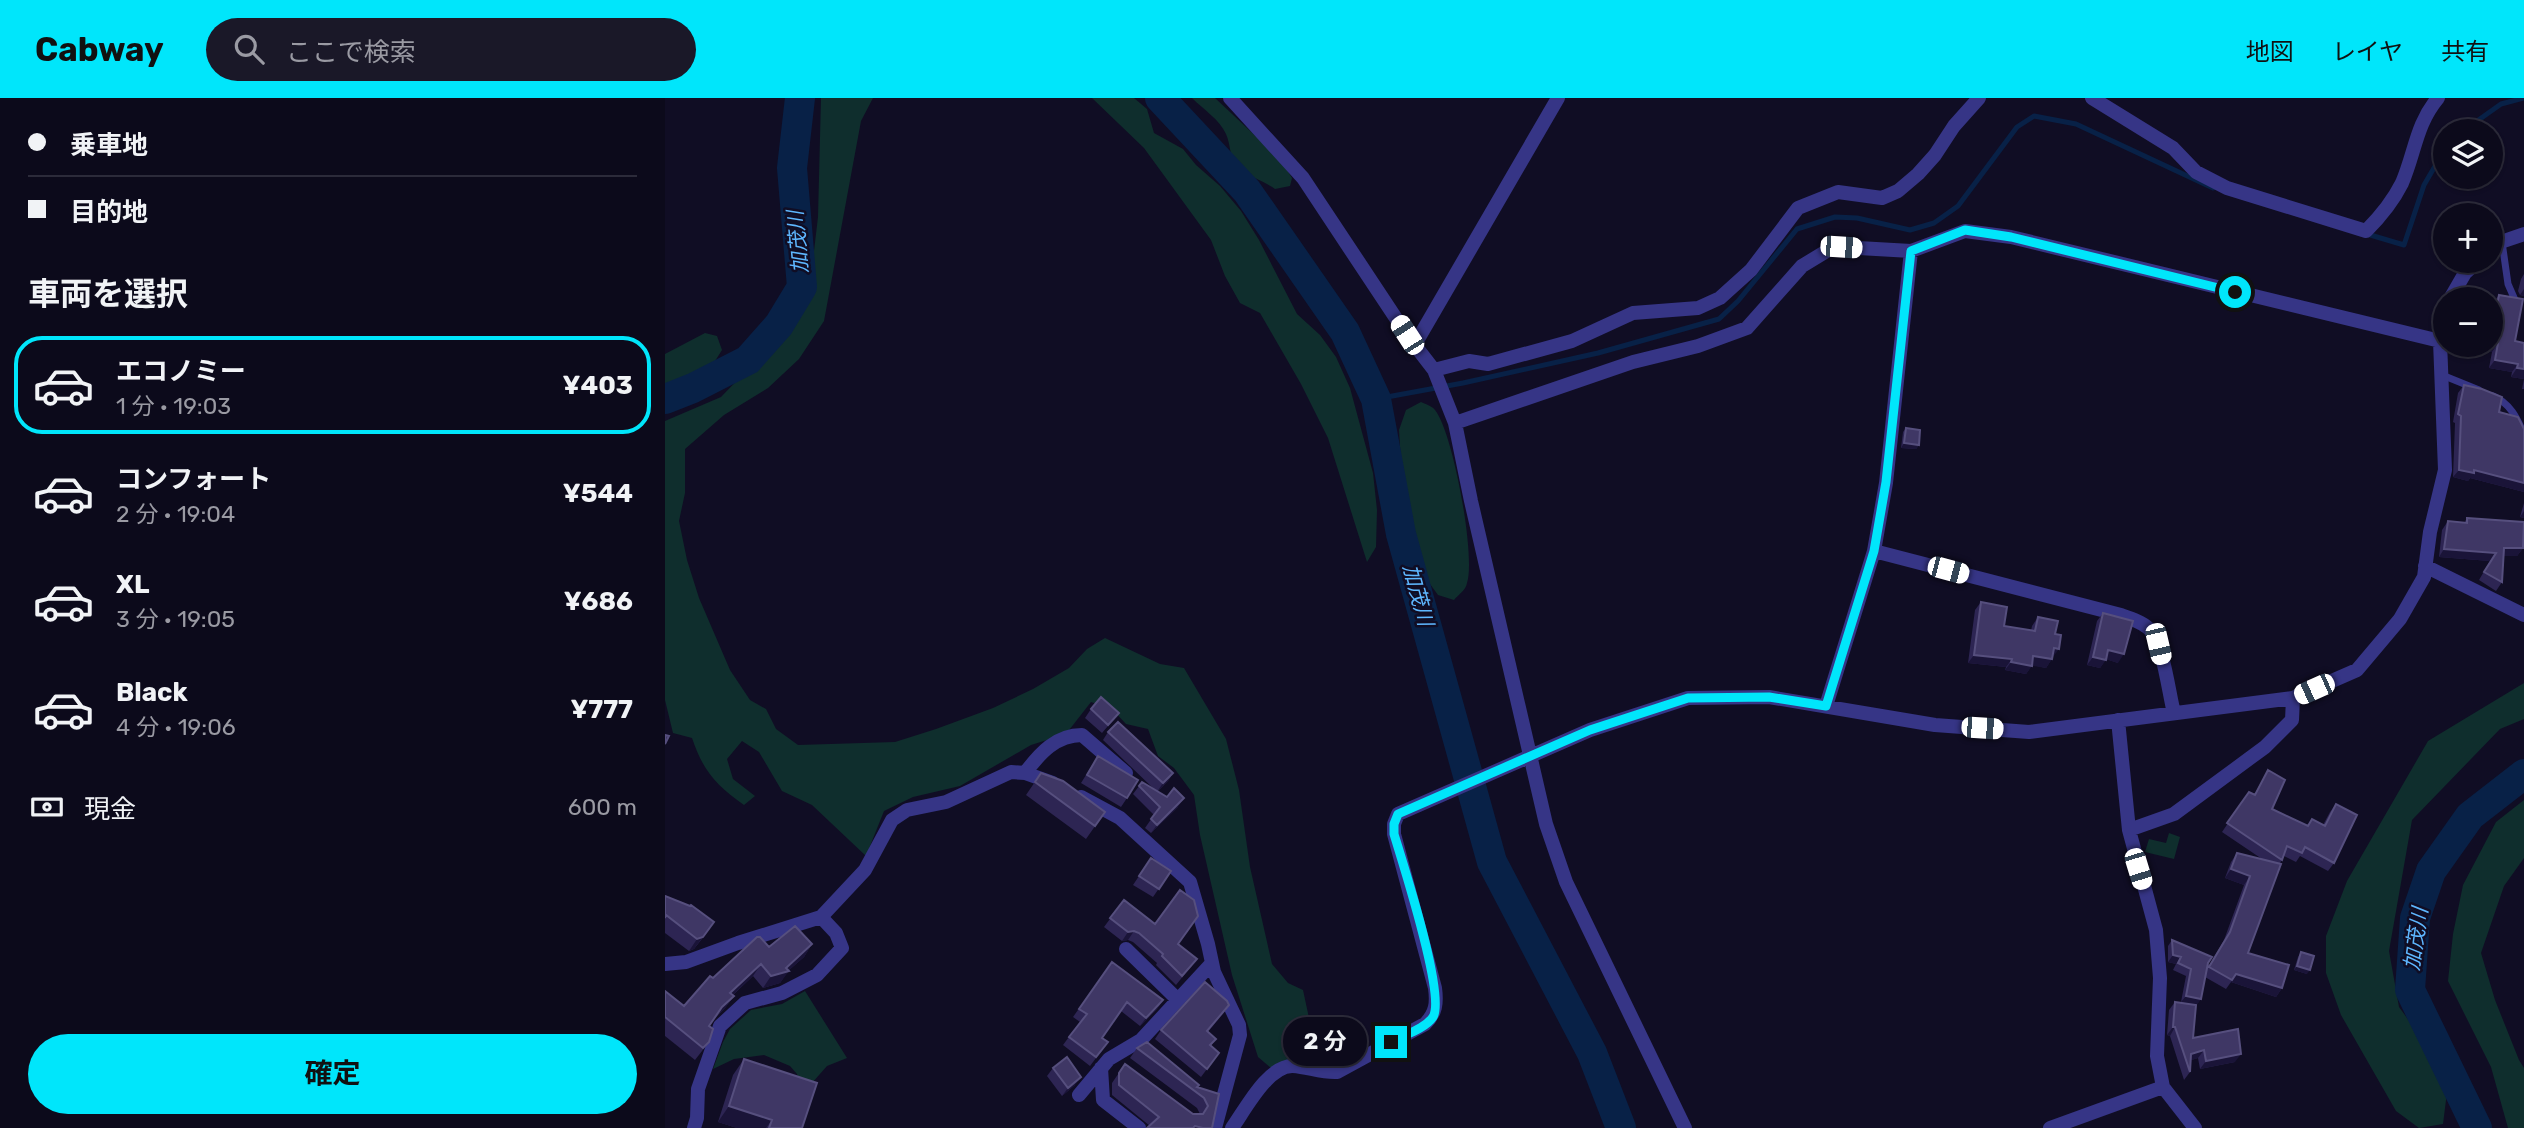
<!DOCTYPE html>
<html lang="ja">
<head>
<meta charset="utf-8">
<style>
	body { margin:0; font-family:Rubik,"Noto Sans JP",sans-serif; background:#1a1828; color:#f1f3f6; height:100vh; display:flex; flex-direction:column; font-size:26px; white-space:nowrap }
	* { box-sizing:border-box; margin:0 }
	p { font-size:23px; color:#9a9aa3 }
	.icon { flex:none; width:38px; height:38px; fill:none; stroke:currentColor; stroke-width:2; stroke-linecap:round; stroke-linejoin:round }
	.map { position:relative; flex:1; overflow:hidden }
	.details { display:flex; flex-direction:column; background:#0c0a1b; width:665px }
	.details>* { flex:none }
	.banner { display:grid; align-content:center; height:154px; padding:0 28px; background:#0c0a1b }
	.fabs { position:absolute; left:1768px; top:21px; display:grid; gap:14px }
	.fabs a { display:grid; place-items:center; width:70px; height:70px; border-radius:50%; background:#0c0a1b; box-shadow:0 2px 5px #0004,0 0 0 2px #2c2b3a; font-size:35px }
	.end { position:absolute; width:32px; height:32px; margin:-16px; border:9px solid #00e6fb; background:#111; box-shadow:0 0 0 4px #111 }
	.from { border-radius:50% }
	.bubble { position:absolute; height:49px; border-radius:24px; background:#0c0a1b; box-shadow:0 2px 5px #0004,0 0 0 2px #2c2b3a; font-size:23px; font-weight:700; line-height:49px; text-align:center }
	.car { position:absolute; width:21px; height:42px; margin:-21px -10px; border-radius:9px; box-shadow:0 0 5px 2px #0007; background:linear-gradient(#fff 24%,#345 0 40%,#fff 0 76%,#345 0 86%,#fff 0) }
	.banner b { display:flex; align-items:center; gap:24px; height:66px; font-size:26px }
	.banner b+b { border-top:2px solid #2c2b3a }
	.banner i { width:18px; height:18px; background:#f1f3f6 }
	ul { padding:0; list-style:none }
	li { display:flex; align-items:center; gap:21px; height:98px; margin:0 14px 10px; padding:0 14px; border:4px solid transparent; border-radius:28px }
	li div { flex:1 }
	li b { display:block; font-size:26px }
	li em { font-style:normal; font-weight:700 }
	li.on { border-color:#00e6fb }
	li>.icon { width:63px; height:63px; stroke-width:1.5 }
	h2 { padding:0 28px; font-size:32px; line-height:84px }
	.pay { display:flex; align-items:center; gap:18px; height:77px; padding:0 28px; font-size:26px }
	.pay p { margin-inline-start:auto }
	.action { display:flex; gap:14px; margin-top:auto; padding:14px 28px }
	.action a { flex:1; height:80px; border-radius:42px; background:#00e6fb; color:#111; font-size:28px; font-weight:700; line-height:80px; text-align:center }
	header { display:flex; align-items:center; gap:42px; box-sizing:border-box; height:98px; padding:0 35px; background:#00e6fb; color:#111 }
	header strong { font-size:33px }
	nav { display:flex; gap:38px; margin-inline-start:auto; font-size:24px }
	.search { width:490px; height:63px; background:#1a1828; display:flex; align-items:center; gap:18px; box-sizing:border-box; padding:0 24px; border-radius:38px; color:#9a9aa3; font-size:26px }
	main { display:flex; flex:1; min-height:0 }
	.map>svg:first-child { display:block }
</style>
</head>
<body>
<header>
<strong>Cabway</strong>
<div class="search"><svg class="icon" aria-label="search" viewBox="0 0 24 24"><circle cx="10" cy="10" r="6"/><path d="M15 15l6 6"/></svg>ここで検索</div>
<nav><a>地図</a><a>レイヤ</a><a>共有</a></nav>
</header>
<main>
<section class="details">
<div class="banner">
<b><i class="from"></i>乗車地</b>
<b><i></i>目的地</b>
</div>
<h2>車両を選択</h2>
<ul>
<li class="on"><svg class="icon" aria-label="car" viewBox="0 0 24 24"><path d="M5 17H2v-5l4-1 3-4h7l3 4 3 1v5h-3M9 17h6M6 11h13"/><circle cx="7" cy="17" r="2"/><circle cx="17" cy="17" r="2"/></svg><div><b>エコノミー</b><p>1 分 · 19:03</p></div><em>¥403</em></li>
<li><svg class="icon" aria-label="car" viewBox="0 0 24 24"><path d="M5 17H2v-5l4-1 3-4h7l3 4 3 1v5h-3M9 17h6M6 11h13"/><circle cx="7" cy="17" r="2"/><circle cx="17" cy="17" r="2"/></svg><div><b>コンフォート</b><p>2 分 · 19:04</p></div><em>¥544</em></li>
<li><svg class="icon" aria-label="car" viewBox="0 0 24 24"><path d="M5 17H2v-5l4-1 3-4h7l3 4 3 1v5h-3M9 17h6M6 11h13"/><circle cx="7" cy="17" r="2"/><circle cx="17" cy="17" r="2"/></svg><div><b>XL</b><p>3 分 · 19:05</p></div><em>¥686</em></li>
<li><svg class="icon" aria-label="car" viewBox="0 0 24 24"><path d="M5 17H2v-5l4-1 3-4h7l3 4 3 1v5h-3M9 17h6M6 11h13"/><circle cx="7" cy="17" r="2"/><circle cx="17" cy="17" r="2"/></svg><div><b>Black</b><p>4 分 · 19:06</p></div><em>¥777</em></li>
</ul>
<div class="pay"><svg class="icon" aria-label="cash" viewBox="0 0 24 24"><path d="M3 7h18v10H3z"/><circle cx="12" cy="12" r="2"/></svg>現金<p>600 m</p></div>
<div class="action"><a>確定</a></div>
</section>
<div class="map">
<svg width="1859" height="1030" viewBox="0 0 1859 1030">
	<rect width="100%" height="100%" fill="#100d24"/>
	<!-- green -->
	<path fill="#0f2e2d" d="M156,0h52l-12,23 -37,200 -25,38 -31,29 -44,27 -39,34v44l-6,28 8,39 12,38 31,72 20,30 16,9 10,20 22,16 97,-3 41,-13 57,-21 40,-19 36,-21 18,-19 18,-11 55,26 24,4 42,71 13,51 11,77 22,97 16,19 15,7 12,56 -8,13 -20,1 -16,8 -13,-11 -26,-82 -32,-140 -6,-40 -20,-27 -16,-12 -10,-27 -22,-5 -14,-15 -21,-7 -25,32 -35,11 -71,41 -47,11 -29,14 -18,45 -54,-51 -30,-14 -23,-39 -17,-11 -15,18 6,20 22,17 -11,9c-28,-20 -41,-34 -52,-67l-19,-5 -8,-33v-279l56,-24 30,-31 47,-58 14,-40 6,-51z
		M427,0h42l13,11 7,24 29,16 13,16 24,21 21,25 18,29 38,74 23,21 16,22 14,31 23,85 4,37 -1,37 -9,15 -39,-124 -27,-54 -41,-71 -20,-10 -15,-27 -14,-36 -67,-92z
		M527,0h23l66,62 11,18 -2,8 -15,3c-12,-9 -29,-13 -38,-23 -8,-9 -6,-21 -11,-32 -6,-14 -23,-25 -34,-36z
		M40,235l12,3 5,14 -12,19 -45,17v-32z
		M756,304c4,2 11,4 14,8 18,22 41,147 32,173 -1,7 -9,12 -13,17l-16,-5 -16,-22 -9,-35 -12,-75 -2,-33 7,-20z
		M1859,585v36l-24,10 -88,91 -23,131 10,56 33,45 15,40 -4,32 -24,4 -23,-17 -55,-96 -15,-42v-37l21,-55 81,-140z
		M1859,702v58l-20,28 -23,67 14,47 24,60 5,8v60h-16l-17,-61 -43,-86 5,-47 10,-49 33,-63z
		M1504,735l11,4 -6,22 -29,-7 4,-13 17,4z
		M140,893l42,67 -20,8 -23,26 -7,-18 -7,-8 -26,-11 -30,4 -21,10 10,-27 7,-13 21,-19 31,-6z"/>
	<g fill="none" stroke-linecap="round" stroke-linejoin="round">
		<!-- stream -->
		<path stroke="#082147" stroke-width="5" d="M1798,33l38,-27 23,-6
			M1702,136l37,11 20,-60 21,-36
			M711,301l87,-16 135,-30 121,-34 19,-18 59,-72 38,-12 22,1 53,12 24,-7 24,-17 59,-79 17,-11 42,8 137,64"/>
		<!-- river -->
		<path stroke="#082147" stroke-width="30" d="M495,0l87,93 98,141 31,67 25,135 91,328 100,191 29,75
			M0,301l28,-11 55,-28 31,-35 23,-38 -10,-119 8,-70
			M1812,1030l-67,-138 5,-72 16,-47 39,-55 54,-42"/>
		<!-- service -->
		<path stroke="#363586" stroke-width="7" d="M1837,144l6,42 7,16
			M1777,277l37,15
			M1828,298c17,7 24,22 31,38"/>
		<!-- minor -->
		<path stroke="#363586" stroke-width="14" d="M565,0l73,80 104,157 27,35 21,53 16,78 75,323 20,58 119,246
			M1427,0l81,50 23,24 31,16 139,43c14,-14 27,-30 36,-48 13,-30 14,-59 36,-85
			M1825,151l5,-5 29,-10
			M1785,201l15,-26 13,-12
			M749,248l144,-248
			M769,272l35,-9 19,3 84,-23 61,-28 65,-5 22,-10 31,-28 47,-62 40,-16 44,6 16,-7 20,-17 17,-19 19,-29 25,-28
			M790,325l178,-61 65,-16 49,-18 55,-62 28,-17 11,-2 70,4 54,-20 46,6 429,104
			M1209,453l247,64c10,4 23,7 30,16 12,13 18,63 23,82
			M1760,468l99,49
			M1161,608l48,-155 12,-68 25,-232
			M1453,622l11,110 27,100 4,48 -3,78 6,31 32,41
			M360,675c15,-20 31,-38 57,-38l44,38
			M416,699l39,21 70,64 18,62 6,28 25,53 1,10 -25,93
			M1464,732l45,-16 91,-67 27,-27 1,-22
			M461,851l51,50
			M0,866l21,-2 52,-19 83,-26
			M436,970l2,32 36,28
			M414,997l30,-36 32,-19 71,-77
			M29,1030l3,-10 1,-29 22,-63 25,-23 37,-10 35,-18 25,-27 -6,-15 -15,-16 44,-47 27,-50 15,-10 39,-8 65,-30 14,1 28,10
			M567,1030c13,-18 36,-63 61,-62 15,1 29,7 44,6l88,-48c11,-11 12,-21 10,-36l-41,-154v-10l4,-10 192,-84 98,-32 81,-1 166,28 94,7 264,-34 64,-28 43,-51 24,-42 6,-45 15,-62 -5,-129 5,-28
			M1385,1030l113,-41"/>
	</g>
	<!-- wall -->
	<path fill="#2d2553" d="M1859,176v22l-4,-1 -2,-4 3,-12z
		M1834,197l16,46 9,2v46h-2l2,-10 -13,-2 1,-5 -23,-4 3,-16 -8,-1 1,-6h5v-26l3,-16z
		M1799,287l60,44v63l-54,-14 -2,3 -15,-4 2,-54 -2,-1 5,-29z
		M1241,330l13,17 -3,4 -15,-1 2,-16z
		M1859,405v15l-4,-1z
		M1802,420l56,30 -6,8h-13l-2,26 -6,9 -17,-11 11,-19 -51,-4 3,-27 6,-9 16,2z
		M1316,504l23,24 27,5 1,-5 6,-9 15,40 -7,11 -14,-3 -6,9 -21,-4 1,-3 -38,-4 7,-53z
		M1438,515l15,50 -12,-4 -6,9 -13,-3 10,-44z
		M426,611l28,4 -17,20 -17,-15z
		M443,634l65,41 -5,8 -10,10 20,16 -27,26 -6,-5 9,-13 -21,-21 9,-12 13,8 -52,-50z
		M433,658l29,42 -6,9 -40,-24z
		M1603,672l4,39 35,17 5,-7 11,6 7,-13 6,-8 -2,59 -6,8 -28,-15 -4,6 -12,-6 -4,7 -32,90 34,35 -6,9 -45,-15 -5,7 -21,-12 -4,22 -5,6 -3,33 42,24 -35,7 -2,-11 -7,2 -1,12 -6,8 -14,-44 -3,-1 2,-25 6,-8h6l5,-26 -13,-6 3,-6 -8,-2v-16l4,-6 36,23 -1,6 17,-29 20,-55 -19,-7 6,-16 6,-9 25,6 -40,-27 27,-40 5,3z
		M376,675l64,39 -19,27 -60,-44z
		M486,760l20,13 -18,26 -20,-12z
		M0,798l40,39 -11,14 -5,2 -24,-18z
		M459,802l73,59 -21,26 -20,-20 1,-2 -24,-21 -5,-2 -6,1 -18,-14z
		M147,846l-8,13 -16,14 -8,12 -17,5 -10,-12 -20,19 1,1 -9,12 -10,10 -6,8v16l-14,18 -30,-24v-45l19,15 29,-28 56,-31z
		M1636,854l6,22 -13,-4 4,-13z
		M447,864l51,38 -6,9 -17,17 -19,-15 -19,27 6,4 -18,24 -27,-21 17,-23 -7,-5z
		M564,907l-21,27 8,7 -5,7 2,15 -12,16 -46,-38 6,-9z
		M472,950l60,39 22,7 -7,34 -62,-2 -38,-31v-12l13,-19 68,50h7l-3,-6 -67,-50z
		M79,961l58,69h-65l-19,-6 15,-47z
		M388,970l22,17 -13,11 -15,-20z"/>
	<!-- shaded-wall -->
	<path fill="#1a1438" d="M1859,191v7l-4,-1z
		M1825,244l8,1 -6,9 -8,-1 4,-6h2z
		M1830,262l23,4 -6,8 -23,-4z
		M1852,270l7,1v10l-13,-2z
		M1239,345l15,2 -3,4 -15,-1z
		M1794,372h15l50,13v9l-54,-14 -2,3 -15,-4z
		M1859,413v7l-4,-1z
		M1839,450h19l-6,8h-18z
		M1779,451l52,4 -6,8 -51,-4z
		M1389,550l5,1 -6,8z
		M1443,552l16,4 -6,9 -16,-5z
		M1309,557l38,4 -6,8 -38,-4z
		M1368,558l19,3 -6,9 -18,-3z
		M1428,559l13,3 -6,8 -13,-3z
		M1346,564l21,4 -6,8 -21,-4z
		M508,675l-5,8 -11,11 6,-9z
		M519,700l-6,9 -27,26 6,-8z
		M1566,771l19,7 -6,9 -19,-7z
		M49,824l-20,27 -5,2 8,-12z
		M469,833l-6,9 -6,1 6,-9z
		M147,846l-8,13 -16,14h1l-9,12 -17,5 8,-12 15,-8z
		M1508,857l8,2 -5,7 -8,-2z
		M96,866l-8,12 -31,29 8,-12z
		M1632,868l13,4 -3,4 -13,-4z
		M1571,876l46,14 -6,9 -45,-15z
		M69,898l-9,12 -12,11 9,-12z
		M1521,898l15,3 -5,7 -15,-4z
		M498,902l-6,9 -17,17 6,-8z
		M564,907l-6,9 -22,26 6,-9z
		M1508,929h2l-5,9 -3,-1z
		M1539,952l-6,8 -12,4 5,-8z
		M1576,956l-6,8 -35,7 6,-8z
		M416,979l-6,8 -13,11 6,-8z
		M64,1008l43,14 -6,8h-29l-19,-6z"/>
	<!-- building -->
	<path fill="#3f3765" stroke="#564f7e" stroke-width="2" d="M1834,197l24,4 -8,42 9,2v26l-7,-1 1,-4 -23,-4 3,-17 -8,-1z
		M1799,287l18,4 20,8 -3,15 19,5 6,12v54l-50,-13v3l-15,-3 2,-54 -3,-2z
		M1241,330l14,2 -1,15 -15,-2z
		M1802,420l57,4 -1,26h-19l-2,34 -18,-10 12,-19 -52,-4 4,-28 19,2z
		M1316,504l26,5 -3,19 31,5 3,-14 20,4 -3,13 6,1 -2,14 -5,-1 -2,11 -19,-3 -1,10 -21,-4 1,-3 -38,-4z
		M1438,515l30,8 -9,33 -16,-4 -2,10 -13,-3z
		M436,599l18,16 -11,12 -17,-16z
		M453,624l55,51 -10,10 -55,-51z
		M0,637l4,1 -4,8z
		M433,658l40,24 -11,18 -40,-23z
		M1603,672l17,10 -13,29 36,17 4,-7 13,7 11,-22 21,11 -23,48 -29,-16 -3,6 -15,-7 -5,14 -55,-37 22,-31 6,3z
		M376,675l22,8 42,31 -10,14 -60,-44z
		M477,684l25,15 7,-9 10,10 -27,27 -6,-6 9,-12 -21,-21z
		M1572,755l44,11 -33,89 41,12 -7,23 -46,-14 -4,6 -23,-13 21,-35 20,-56 -19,-7z
		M486,760l20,13 -12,18 -20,-13z
		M515,792l14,10 4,16 -20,28 19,15 -15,17 -20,-20 1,-2 -24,-21 -5,-2 -6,1 -18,-14 14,-18 31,24z
		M0,798l25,10 1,-1 23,17 -11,15 -6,2 -31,-24 -1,3z
		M130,828l17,18 -26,24 3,3 -18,5 -10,-12 -31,29 4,3 -12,11 -13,19 4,3 -4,13 -6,6 -38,-31v-26l19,15 26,-30 3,2 44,-41h3l9,10z
		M1507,842l40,17 -4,6 -7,36 -15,-3 5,-27 -13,-6 3,-6 -8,-2z
		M1636,854l13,4 -4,14 -13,-4z
		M447,864l51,38 -17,18 -19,-16 -25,36 6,4 -12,15 -27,-20 18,-23 -8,-5z
		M540,884l22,19 2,4 -22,26 9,8 -6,6 9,8 -12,16 -46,-39z
		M1510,904l21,3 -3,33 45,-9 3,25 -35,7 -2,-11 -13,4 -1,18 -15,-45h-2z
		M482,944l52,43 -2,2 22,7 -7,34h-9l-8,-2 -2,2h-46l12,-11 -40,-32v-12l6,-9 68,50h10l5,-8 -4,-8 -67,-50z
		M402,959l14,20 -13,11 -15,-20z
		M79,961l73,24 -15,45h-33l3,-8 -43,-14z"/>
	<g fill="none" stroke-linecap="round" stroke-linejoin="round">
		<!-- route -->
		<path stroke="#00e6fb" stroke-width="9" d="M726,944c12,-7 34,-13 42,-25 13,-21 -30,-153 -39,-183v-10l4,-10 192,-84 98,-32 81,-1 57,9 48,-155 12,-69 25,-231 54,-21 46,7 224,55"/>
	</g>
	<g text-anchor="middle" stroke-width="5" stroke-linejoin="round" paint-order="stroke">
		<!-- water labels -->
		<g font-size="21" font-style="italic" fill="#5eb7ff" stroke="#100d24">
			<text transform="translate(133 144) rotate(-95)" y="7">加茂川</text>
			<text transform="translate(753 497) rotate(75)" y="7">加茂川</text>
			<text transform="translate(1751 841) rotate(-82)" y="7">加茂川</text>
		</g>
	</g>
</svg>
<div class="fabs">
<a><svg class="icon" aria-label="layers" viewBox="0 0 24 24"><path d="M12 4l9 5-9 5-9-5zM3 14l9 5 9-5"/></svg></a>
<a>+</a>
<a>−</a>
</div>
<i class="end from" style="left:1570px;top:194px"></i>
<i class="end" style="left:726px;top:944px"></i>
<div class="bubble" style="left:618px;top:919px;width:84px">2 分</div>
<i class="car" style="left:1176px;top:149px;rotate:94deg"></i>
<i class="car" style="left:742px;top:237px;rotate:327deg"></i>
<i class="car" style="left:1283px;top:472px;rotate:105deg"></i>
<i class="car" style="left:1493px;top:546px;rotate:167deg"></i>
<i class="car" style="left:1649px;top:591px;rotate:246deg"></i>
<i class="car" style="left:1317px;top:630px;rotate:94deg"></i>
<i class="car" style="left:1473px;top:771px;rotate:163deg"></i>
</div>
</main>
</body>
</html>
